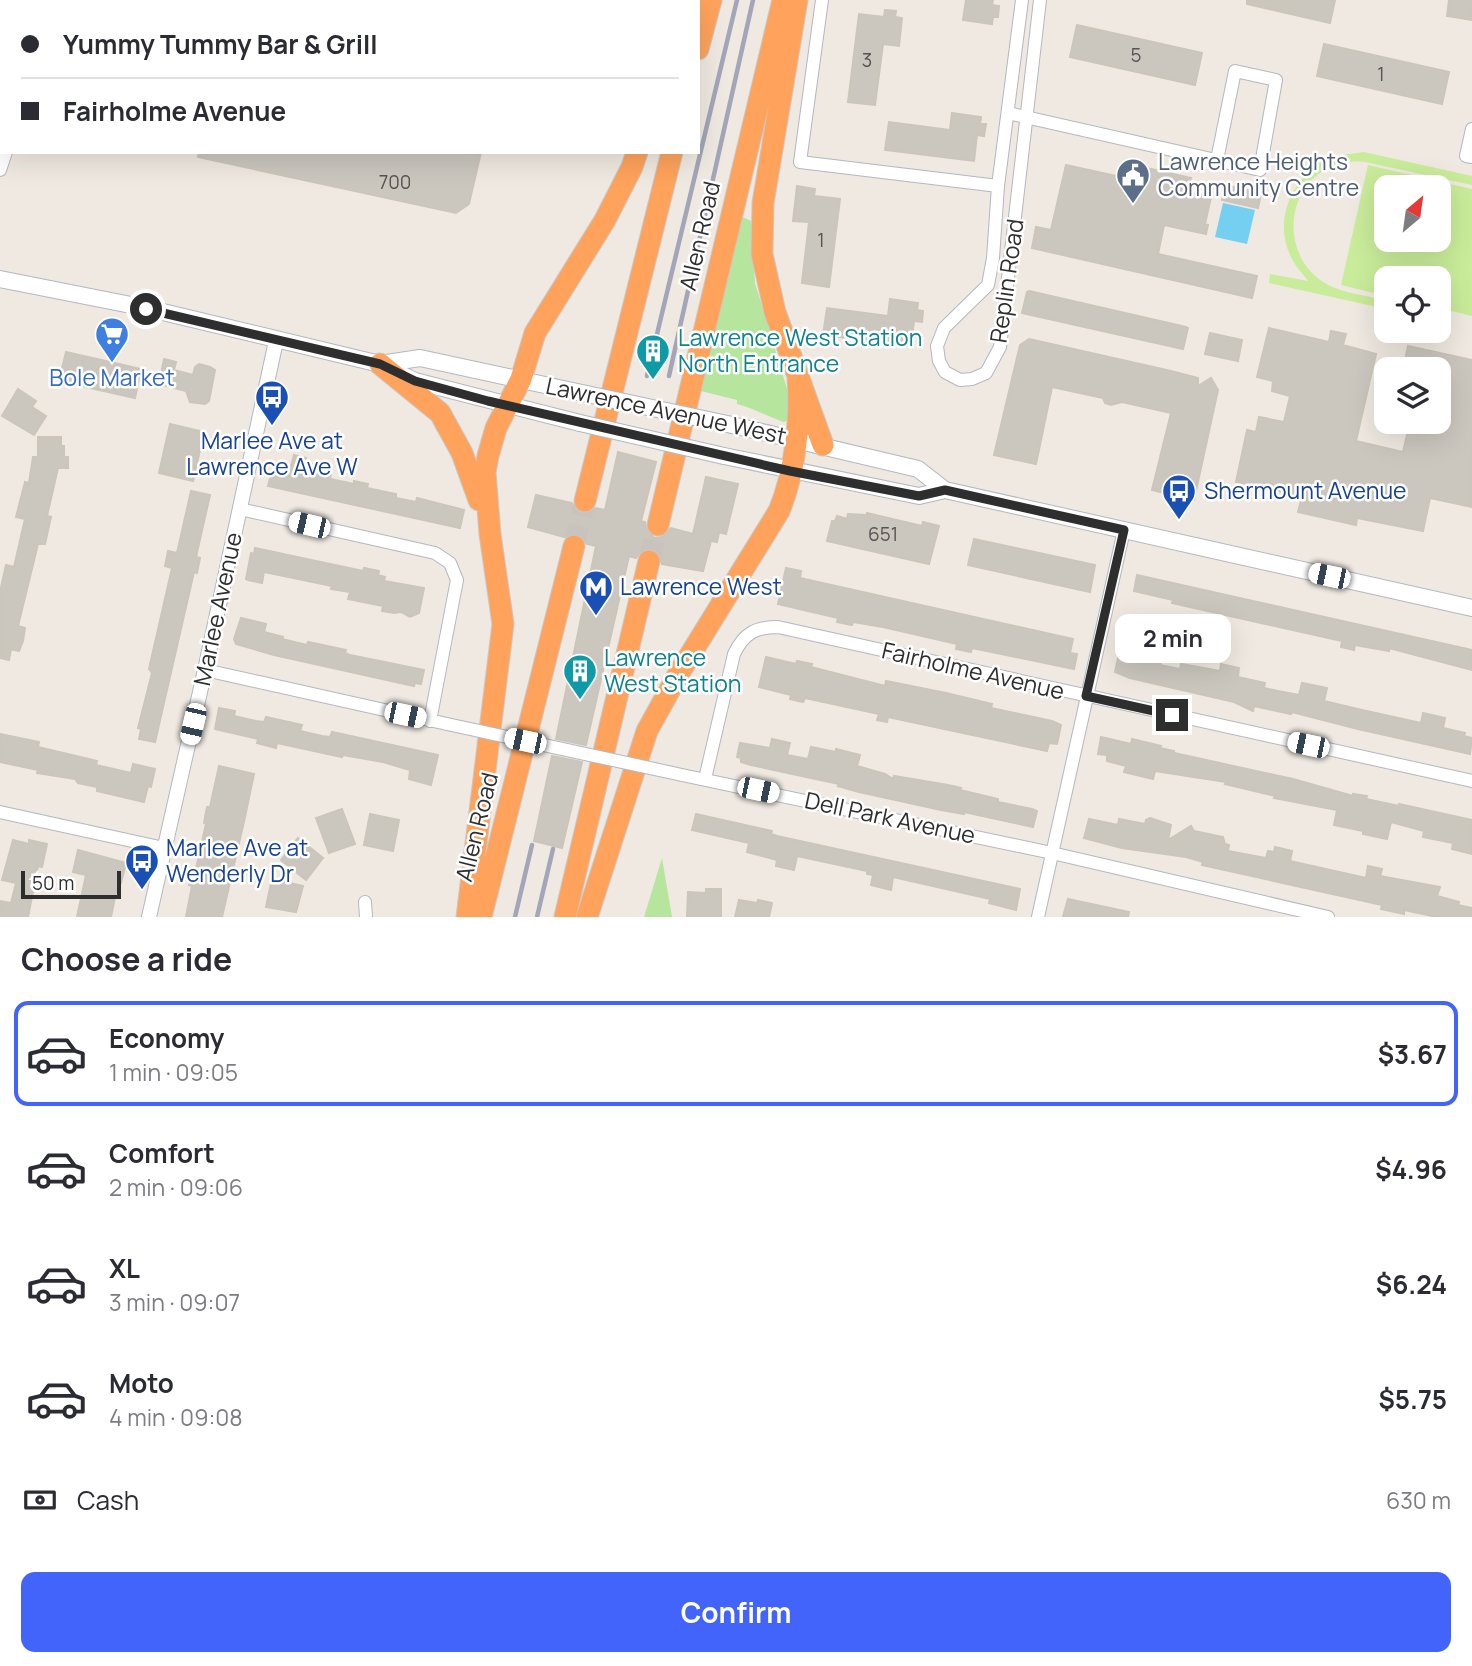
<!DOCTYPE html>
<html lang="en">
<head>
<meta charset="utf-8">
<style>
	body { margin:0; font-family:Manrope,sans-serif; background:#f2f2f3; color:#2b2b33; height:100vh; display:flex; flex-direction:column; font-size:26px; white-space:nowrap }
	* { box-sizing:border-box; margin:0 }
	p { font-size:23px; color:#7c7c81 }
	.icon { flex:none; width:38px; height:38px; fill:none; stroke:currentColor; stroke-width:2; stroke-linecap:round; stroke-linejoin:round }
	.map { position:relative; height:917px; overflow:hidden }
	.panel { display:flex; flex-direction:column; background:#fff; flex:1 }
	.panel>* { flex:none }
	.guide { position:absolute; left:0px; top:0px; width:700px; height:154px; box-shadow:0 7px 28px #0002; display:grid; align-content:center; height:154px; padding:0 21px; background:#fff }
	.needle { width:46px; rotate:29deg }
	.buttons { position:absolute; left:1374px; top:175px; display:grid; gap:14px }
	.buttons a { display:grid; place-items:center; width:77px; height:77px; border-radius:14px; background:#fff; box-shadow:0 7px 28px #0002; font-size:35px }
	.scale { position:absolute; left:21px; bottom:18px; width:100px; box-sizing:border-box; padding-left:7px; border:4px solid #2e2e2e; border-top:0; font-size:19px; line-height:24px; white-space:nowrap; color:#2e2e2e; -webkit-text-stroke:5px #fff; paint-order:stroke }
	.end { position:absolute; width:32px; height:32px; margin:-16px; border:9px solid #2e2e2e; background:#fff; box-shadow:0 0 0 4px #fff }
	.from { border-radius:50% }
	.bubble { position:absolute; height:49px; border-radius:14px; background:#fff; box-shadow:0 7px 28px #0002; font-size:23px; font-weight:700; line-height:49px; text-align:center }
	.car { position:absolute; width:21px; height:42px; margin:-21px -10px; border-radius:9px; box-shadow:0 0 5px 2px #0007; background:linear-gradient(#fff 24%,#345 0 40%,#fff 0 76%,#345 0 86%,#fff 0) }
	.guide b { display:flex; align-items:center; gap:24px; height:66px; font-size:26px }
	.guide b+b { border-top:2px solid #e1e1e2 }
	.guide i { width:18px; height:18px; background:#2b2b33 }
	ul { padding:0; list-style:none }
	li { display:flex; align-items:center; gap:21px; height:105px; margin:0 14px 10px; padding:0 7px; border:4px solid transparent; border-radius:14px }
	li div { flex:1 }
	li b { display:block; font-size:26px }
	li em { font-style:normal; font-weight:700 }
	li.active { border-color:#4264fb }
	li>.icon { width:63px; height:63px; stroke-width:1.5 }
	h2 { padding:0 21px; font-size:32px; line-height:84px }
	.pay { display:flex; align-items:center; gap:18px; height:77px; padding:0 21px; font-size:26px }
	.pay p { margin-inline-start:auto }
	.button { display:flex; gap:14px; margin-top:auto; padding:14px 21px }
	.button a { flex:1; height:80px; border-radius:14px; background:#4264fb; color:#fff; font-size:28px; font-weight:700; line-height:80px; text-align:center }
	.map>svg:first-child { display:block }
</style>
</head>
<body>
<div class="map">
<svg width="1472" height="917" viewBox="0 0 1472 917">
	<rect width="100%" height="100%" fill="#efe9e1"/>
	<!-- green -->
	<path fill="#b6e59e" d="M741,216l10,5 4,62 36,119 -3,18 -4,2c-16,-5 -30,-14 -47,-18v-4l-36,-9z
		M662,858l10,59h-28z"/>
	<!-- pitch -->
	<path fill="#c9ec9a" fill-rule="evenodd" d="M1364,152l108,24v9l-102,-22c-10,-2 -22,-2 -32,1 -50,15 -60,84 -19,115 18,14 45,16 67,21v9l-117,-26 1,-9 38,7c-5,-7 -12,-14 -16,-22 -19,-35 -3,-76 29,-97 12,-7 29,-8 43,-10z
		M1368,165l104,24v127l-33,-8 -1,-30h-52v18l-45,-11zM1438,187v53h-52v-53z"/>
	<!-- water -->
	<path fill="#75cff0" d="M1223,203l32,7 -8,34 -32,-7z"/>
	<!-- building -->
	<path fill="#cbc7bf" stroke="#cbc5ba" stroke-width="2" d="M966,0h27l-1,5 7,1 -1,11h-5l-1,7 -29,-4z
		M1247,0h88l-5,23 -83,-19z
		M1449,0h23v20l-25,-4z
		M885,10l11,1 -1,6 7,1 -3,28 -16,-2 -8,61 -27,-3 11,-88 25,3z
		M1077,25l125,28 -7,32 -125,-28z
		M1324,44l125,28 -7,32 -125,-28z
		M952,113l29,4 -1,7h6l-2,12 -7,-1 -3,26 -89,-11 4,-28 61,8z
		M199,152h282l-12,52 -13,9 -258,-56z
		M1066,165l73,16 3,-14 49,11 -4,14 24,5 -6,27 3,1 -2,9 -42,-9 -6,29 99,22 -5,22 -220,-50 4,-21 15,3z
		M1225,185l36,8 -3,15 -36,-8z
		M797,186l18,3 -1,7 26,3 -11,88 -27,-4 7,-61 -16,-1z
		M1029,291l157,36 2,1 -5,21 -161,-36 5,-21z
		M890,299l28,4 -1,7 6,1 -1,11 -8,-1 -3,25 -88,-11 4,-27 61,8z
		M1269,328l60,14 2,-11 15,3 -3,11 33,9 -20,87 47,11 7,-30h28v-53h-35l5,-23 64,14v147l-42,-9 -7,33 -66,-13 -1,7 -58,-13 4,-16 -66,-14 11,-52 9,2 3,-15 25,5 6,-26 -18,-5 1,-10 -16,-4z
		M1210,333l32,7 -4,21 -33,-7z
		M1029,339l142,32 27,7v8l13,-8 7,12 -24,110 -42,-10 19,-77 -49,-11 -11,3 -6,-2 -2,-5 -51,-11 -16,77 -42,-9 26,-110z
		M66,352l75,17 -6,29 -76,-17z
		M164,359l12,3 -2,8 19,5 2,-8 4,-3 11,3 5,3 -6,31 -4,3 -15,-2 -4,-11 -27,-7z
		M18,389l18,12 -4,6 14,9 -12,19 -32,-19z
		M170,424l34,8 -11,49 -34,-8z
		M38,437h23v9h3v11h4v11h-10l-11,48 4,1 -6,27h-7l-20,82 7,2 -2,13 -4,10 -8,-2 -2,11 -9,-2v-66l6,-27 8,2 11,-48 -9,-2 9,-35 4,1 4,-26h5z
		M618,452l38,10 -15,59 4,1 1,7 8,9 8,-1 9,-9 22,6 13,-57 32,7 -12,50 -7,-2 -2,10 -6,-1 -8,30 -41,-7 -4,-12 -7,-4 -11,4 -4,6 -7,-2 -43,189 -30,-6 40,-193 -9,-2 -3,-7 -6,-3h-8l-6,3 -36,-10 8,-32 36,8 3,7 8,4 6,-1 7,-5 9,2z
		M294,455l12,3 -1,5 27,5 -2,11 24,5v-3l14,3 -1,4 29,6v4l20,4 1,-4 47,12 -4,18 -192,-42 4,-16 10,2 1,-4 7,2z
		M191,491l19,4 -14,62 4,1 -3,15 -3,-1 -39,170 -16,-3 2,-10 -3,-1 14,-55 -3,-4 23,-101 -7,-2 3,-15 9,2z
		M867,513l55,13 1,-4 16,4 -10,38 -102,-23 5,-20h3l2,-5 10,3 1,-5 19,1z
		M974,539l121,26 -5,27 -122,-27z
		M255,548l108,23 1,-3 15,3 -1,4 7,2 -1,4 40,7 -5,25 -9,4 -9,-5 -7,1 -12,-2 1,-5 -35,-7 2,-7 -19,-3 1,-3 -58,-12 -10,-2 -2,11 -14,-3 -2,-1 5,-26 3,1z
		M786,568l15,3 -1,7 273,61 -3,14 7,1 -3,15 -102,-21 -1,4 -15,-3 1,-5 -74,-17 -30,-5 -1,3 -15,-3 1,-4 -60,-14z
		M1137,575l335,75v20l-83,-22v3l-34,-6 -1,5 -13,-3 1,-6 -170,-38 1,-3 -39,-9z
		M241,618l25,6 -2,8 19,5 -1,2 25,6 1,-3 38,8 -1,3 5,2 74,15 -3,14 -6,-1 -1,3 -140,-31 -38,-11 -2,-5z
		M1136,650l13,3 -2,6 14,3 -1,3 20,4 1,-5 39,7 1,-7 18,4 -1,9 27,6 -1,5 14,3 21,4 3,-12 25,5 -3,13 38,9 59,13 2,-10 22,5 -2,10 22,5 -1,3 8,2 -2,16 -112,-25 -66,-17 -1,2 -37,-8 -1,5 -19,-9 -104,-24 -15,-6 3,-14 11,3v-3l5,1z
		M766,657l30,7 1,-3 15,3 -1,3 74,19 1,-5 60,12 46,11 -1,4 61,13 9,4 -4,19 -8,-1 -2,8 -159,-34 -1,5 -10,-2 2,-6 -74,-16 -2,4 -13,-3 1,-4 -32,-8z
		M219,708l16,3 -1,5 22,5 8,1 2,-5 36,8 -2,6 22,5 8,1 2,-5 106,23 -7,30 -22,-6 1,-9 -27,-8 -40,-7 -1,2 -65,-14 -1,5 -19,-5 1,-4 -43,-10z
		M0,734l39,8 -1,5 59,14 -1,4 35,8 2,-9 22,5 -4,18 -3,-1 -4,16 -47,-11v-4l-19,-4 -3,-4 -38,-6 1,-3 -38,-8z
		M1101,737l30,7 1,-5 29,7 -1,2 14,3v2l119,26 60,17v-2l14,2 -1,3 33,7v-2l73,16v34l-20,-5 1,-6 -30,-6 1,-6 -33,-9 -4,17 -24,-5v-3l-29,-6 3,-15 -63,-12 1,-2 -50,-12 1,-2 -71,-11 -2,8 -29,-7 2,-6 -19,-5v-6l-9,-1z
		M772,739l18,4 -3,12 21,4 3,-12 25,5v-3l24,6 -3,11 28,8 8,5 1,-3 54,9 13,3 -1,2 38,9v3l34,7 5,2 -4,16 -69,-15v2l-23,-4 -82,-18 -21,-6 1,-2 -88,-19 -10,-3v-4l-4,-1 3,-14 30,5z
		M552,756l30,6 -20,86 -28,-7z
		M219,766l35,8 -9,43 -23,100h-36l6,-31 -3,-1 3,-12h3l11,-49 -2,-1 3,-16h3z
		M342,809l13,35 -26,9 -13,-35z
		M370,814l29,6 -6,31 -29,-6z
		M696,814l76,17 -1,3 6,2 243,53 -4,21 -27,-7 1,-4 -97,-22 -2,13 -20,-5 2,-10 -6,-1v-3l-70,-15 -3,14 -18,-4 1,-6 -30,-8 2,-9 -57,-13z
		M1150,818l21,7 -3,15 23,-14 3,5 29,6 2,7 4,1 -1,6 38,7 2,-7 6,1 1,-5 17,4 -2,10 76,17 2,-12 14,3 -2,7 60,11 -3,9 22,6 -1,3 14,3v9h-35l-33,-7v4l-23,-5 1,-4 -180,-40 1,-3 -17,-5 -64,-9 -38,-10 5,-19 29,6 1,-6 26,5 1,-4z
		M298,838l25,20 -17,22 -25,-20z
		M13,840l16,4v-4l18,4 -5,23 -4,-1 -10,51h-28v-16l11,2 5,-20 -14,-3z
		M78,850l48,13 -5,20 -3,-1 -7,35h-34l9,-42 -13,-3z
		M272,879l31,7 -7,26 -30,-5z
		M706,889h15v28h-34l1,-25 18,1z
		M1068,899l61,13 -1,5h-65z
		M739,900l18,3 1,-3 14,3 -3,14h-34z"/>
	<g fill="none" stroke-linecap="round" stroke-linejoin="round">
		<!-- motorway-tunnel -->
		<path stroke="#c8c4bd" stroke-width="21" stroke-dasharray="21 10" stroke-linecap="butt" d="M574,546l11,-45
			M649,561l9,-36"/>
		<!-- minor casing -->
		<g stroke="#b4b7c1" stroke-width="14">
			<path id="minor" d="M822,0l-22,162 198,24
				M1022,0l-24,186 -5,72 -5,27 -44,43 -7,18 2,15 6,11 15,8 12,-1 14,-6 14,-26 40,-347
				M60,2v-2
				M1008,113l252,57 16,-90 -41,-9 -18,89
				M1472,129l-6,27 6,1
				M0,170l6,-18
				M240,509l195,44 15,10 7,17 -27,141
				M205,670l242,54
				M682,775l370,78 276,64
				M705,779l29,-125c10,-21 22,-27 44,-27l694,154
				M0,812l164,36
				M365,902l1,15
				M1038,917l86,-387"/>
		</g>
		<!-- tertiary casing -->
		<g stroke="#b4b7c1" stroke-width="16">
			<path id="tertiary" d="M149,917l56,-247 71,-329"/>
		</g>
		<!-- secondary casing -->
		<g stroke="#b4b7c1" stroke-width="18">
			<path id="secondary" d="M0,279l146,29 234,56 35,17 165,42
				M380,364l40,-6 134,29
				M732,425l186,44 27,21 527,118
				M724,456l195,40 26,-6"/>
		</g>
		<!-- motorway casing -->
		<g stroke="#c9c9c9" stroke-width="23">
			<path id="motorway" d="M797,0l-34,203 -1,51 13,58 48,133
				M686,2v-2
				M698,49l13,-49
				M380,364l60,49 22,40 17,47
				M585,501l87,-349
				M658,525l125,-525
				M467,917l36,-293 -13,-90 -5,-62 3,-16 8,-28 25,-49 14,-46 70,-113 27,-53 5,-15
				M481,917l93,-371
				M565,917l84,-356
				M587,917l60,-186 32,-58 100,-162c16,-38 22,-92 19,-132"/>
		</g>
		<!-- minor -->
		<use href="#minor" stroke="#fff" stroke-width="12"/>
		<!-- tertiary -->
		<use href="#tertiary" stroke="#fff" stroke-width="14"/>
		<!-- secondary -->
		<use href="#secondary" stroke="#fff" stroke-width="16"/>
		<!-- motorway -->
		<use href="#motorway" stroke="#ffa35c" stroke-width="21"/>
		<!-- rail -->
		<path stroke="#a3a6b8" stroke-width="4.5" d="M647,376l90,-376
			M669,376l84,-376
			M515,917l17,-72
			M537,917l16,-68"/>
		<!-- minor-bridge casing -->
		<g stroke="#b4b7c1" stroke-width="14" stroke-linecap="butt">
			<path id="minor-bridge" d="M447,724l235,51"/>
		</g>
		<!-- secondary-bridge casing -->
		<g stroke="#b4b7c1" stroke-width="18" stroke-linecap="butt">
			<path id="secondary-bridge" d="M554,387l178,38
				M580,423l144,33"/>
		</g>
		<!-- minor-bridge -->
		<use href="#minor-bridge" stroke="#fff" stroke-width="12"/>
		<!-- secondary-bridge -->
		<use href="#secondary-bridge" stroke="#fff" stroke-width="16"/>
	</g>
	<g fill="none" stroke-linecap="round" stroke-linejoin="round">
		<!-- route -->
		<path stroke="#2e2e2e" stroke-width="9" d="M146,309l234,55 35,17 73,20 302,70 129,25 26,-6 179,40 -38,166 86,19"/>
	</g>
	<!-- icons -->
	<defs>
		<g id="civic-pin" transform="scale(1.75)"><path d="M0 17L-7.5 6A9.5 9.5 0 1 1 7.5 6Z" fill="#5c6f8a" stroke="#fff"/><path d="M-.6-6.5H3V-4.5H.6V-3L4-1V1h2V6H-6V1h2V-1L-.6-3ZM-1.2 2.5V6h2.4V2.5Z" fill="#fff"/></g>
		<g id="supermarket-pin" transform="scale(1.75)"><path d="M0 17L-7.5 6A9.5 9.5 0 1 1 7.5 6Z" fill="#3f7fe0" stroke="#fff"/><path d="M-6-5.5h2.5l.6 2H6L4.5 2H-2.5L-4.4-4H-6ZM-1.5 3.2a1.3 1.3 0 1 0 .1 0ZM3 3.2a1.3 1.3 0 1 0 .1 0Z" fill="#fff"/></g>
		<g id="building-pin" transform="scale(1.75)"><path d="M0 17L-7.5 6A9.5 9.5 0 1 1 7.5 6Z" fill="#0f9aa8" stroke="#fff"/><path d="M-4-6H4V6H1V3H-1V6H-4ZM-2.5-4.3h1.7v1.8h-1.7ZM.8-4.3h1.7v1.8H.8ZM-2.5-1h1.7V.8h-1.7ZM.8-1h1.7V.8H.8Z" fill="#fff"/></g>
		<g id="bus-pin" transform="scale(1.75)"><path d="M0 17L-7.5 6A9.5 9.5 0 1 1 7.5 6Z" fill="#1a4fb4" stroke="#fff"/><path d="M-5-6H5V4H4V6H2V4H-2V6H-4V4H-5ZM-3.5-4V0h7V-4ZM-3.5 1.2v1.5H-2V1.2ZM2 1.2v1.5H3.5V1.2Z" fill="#fff"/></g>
		<g id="metro-pin" transform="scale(1.75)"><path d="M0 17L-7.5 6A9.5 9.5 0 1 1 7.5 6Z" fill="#1a4fb4" stroke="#fff"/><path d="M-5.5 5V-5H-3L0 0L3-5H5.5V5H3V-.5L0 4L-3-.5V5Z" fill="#fff"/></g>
	</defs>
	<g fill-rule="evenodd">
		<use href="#civic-pin" x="1133" y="175"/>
		<use href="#supermarket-pin" x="112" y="334"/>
		<use href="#building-pin" x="653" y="351"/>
		<use href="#bus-pin" x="272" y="397"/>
		<use href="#bus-pin" x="1179" y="491"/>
		<use href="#metro-pin" x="596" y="587"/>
		<use href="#building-pin" x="580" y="671"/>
		<use href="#bus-pin" x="142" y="861"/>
	</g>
	<g text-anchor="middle" stroke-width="5" stroke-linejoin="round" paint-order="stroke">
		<!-- number labels -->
		<g font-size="19" fill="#555452">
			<text x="1136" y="62">5</text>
			<text x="867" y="67">3</text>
			<text x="1381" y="81">1</text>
			<text x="395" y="189">700</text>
			<text x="821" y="247">1</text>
			<text x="883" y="541">651</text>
		</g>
		<!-- service labels -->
		<g font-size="23" fill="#4e5e75" stroke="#fff" text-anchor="start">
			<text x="1158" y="170">Lawrence Heights<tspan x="1158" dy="26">Community Centre</tspan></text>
		</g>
		<!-- street labels -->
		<g font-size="23" fill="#2e2e2e" stroke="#fff">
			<text transform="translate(700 236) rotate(-77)" y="8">Allen Road</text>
			<text transform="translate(1007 281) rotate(-82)" y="8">Replin Road</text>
			<text transform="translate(666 411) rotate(12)" y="8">Lawrence Avenue West</text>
			<text transform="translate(218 609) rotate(-78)" y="8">Marlee Avenue</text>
			<text transform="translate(973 671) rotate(13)" y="8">Fairholme Avenue</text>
			<text transform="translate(890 818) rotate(12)" y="8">Dell Park Avenue</text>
			<text transform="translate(477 827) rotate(-76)" y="8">Allen Road</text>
		</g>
		<!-- culture labels -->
		<g font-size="23" fill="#0d838f" stroke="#fff" text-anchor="start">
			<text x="678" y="346">Lawrence West Station<tspan x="678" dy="26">North Entrance</tspan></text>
			<text x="604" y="666">Lawrence<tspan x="604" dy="26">West Station</tspan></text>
		</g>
		<!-- shop labels -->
		<g font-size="23" fill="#366cbe" stroke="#fff">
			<text x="112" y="386">Bole Market</text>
		</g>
		<!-- transit labels -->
		<g font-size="23" fill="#164399" stroke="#fff" text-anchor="start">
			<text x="272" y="449" text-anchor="middle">Marlee Ave at<tspan x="272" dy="26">Lawrence Ave W</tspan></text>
			<text x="1204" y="499">Shermount Avenue</text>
			<text x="620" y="595">Lawrence West</text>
			<text x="166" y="856">Marlee Ave at<tspan x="166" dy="26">Wenderly Dr</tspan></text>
		</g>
	</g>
</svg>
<div class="buttons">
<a><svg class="needle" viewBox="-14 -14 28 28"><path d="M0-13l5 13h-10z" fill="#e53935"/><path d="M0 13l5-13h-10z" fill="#7c7c81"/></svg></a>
<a><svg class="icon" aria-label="locate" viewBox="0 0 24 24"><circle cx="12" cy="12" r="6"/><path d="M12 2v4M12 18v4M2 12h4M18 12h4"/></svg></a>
<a><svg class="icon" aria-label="layers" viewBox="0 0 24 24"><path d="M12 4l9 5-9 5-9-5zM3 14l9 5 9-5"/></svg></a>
</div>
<div class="scale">50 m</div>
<i class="end from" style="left:146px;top:309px"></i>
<i class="end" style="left:1172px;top:715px"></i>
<div class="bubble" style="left:1115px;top:614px;width:116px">2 min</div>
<i class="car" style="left:309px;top:525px;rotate:283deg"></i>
<i class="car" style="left:1329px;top:576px;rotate:282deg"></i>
<i class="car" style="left:405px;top:715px;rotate:102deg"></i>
<i class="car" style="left:193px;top:724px;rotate:193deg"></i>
<i class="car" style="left:525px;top:741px;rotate:282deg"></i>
<i class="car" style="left:1308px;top:745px;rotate:282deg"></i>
<i class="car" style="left:758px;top:790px;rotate:102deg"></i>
<div class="guide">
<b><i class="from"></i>Yummy Tummy Bar &amp; Grill</b>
<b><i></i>Fairholme Avenue</b>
</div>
</div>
<section class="panel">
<h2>Choose a ride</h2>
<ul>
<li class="active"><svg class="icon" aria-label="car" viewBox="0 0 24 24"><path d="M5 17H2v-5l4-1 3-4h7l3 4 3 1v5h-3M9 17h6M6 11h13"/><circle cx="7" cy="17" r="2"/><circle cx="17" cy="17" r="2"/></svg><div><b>Economy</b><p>1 min · 09:05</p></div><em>$3.67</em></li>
<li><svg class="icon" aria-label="car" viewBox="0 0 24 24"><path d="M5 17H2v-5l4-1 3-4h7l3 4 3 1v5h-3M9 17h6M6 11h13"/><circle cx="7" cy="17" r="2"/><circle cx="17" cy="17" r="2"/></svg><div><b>Comfort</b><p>2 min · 09:06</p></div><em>$4.96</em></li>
<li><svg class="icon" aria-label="car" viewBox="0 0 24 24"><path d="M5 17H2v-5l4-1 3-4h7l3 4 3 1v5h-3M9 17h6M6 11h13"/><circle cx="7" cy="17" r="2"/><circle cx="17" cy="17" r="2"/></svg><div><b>XL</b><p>3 min · 09:07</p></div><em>$6.24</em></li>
<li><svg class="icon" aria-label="car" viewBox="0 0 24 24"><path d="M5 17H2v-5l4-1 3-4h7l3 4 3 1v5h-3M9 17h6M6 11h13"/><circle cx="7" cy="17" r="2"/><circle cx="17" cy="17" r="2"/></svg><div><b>Moto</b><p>4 min · 09:08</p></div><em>$5.75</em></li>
</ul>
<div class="pay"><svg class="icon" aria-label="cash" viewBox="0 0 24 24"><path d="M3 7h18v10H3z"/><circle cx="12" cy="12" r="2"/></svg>Cash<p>630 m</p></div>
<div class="button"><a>Confirm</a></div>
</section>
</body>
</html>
